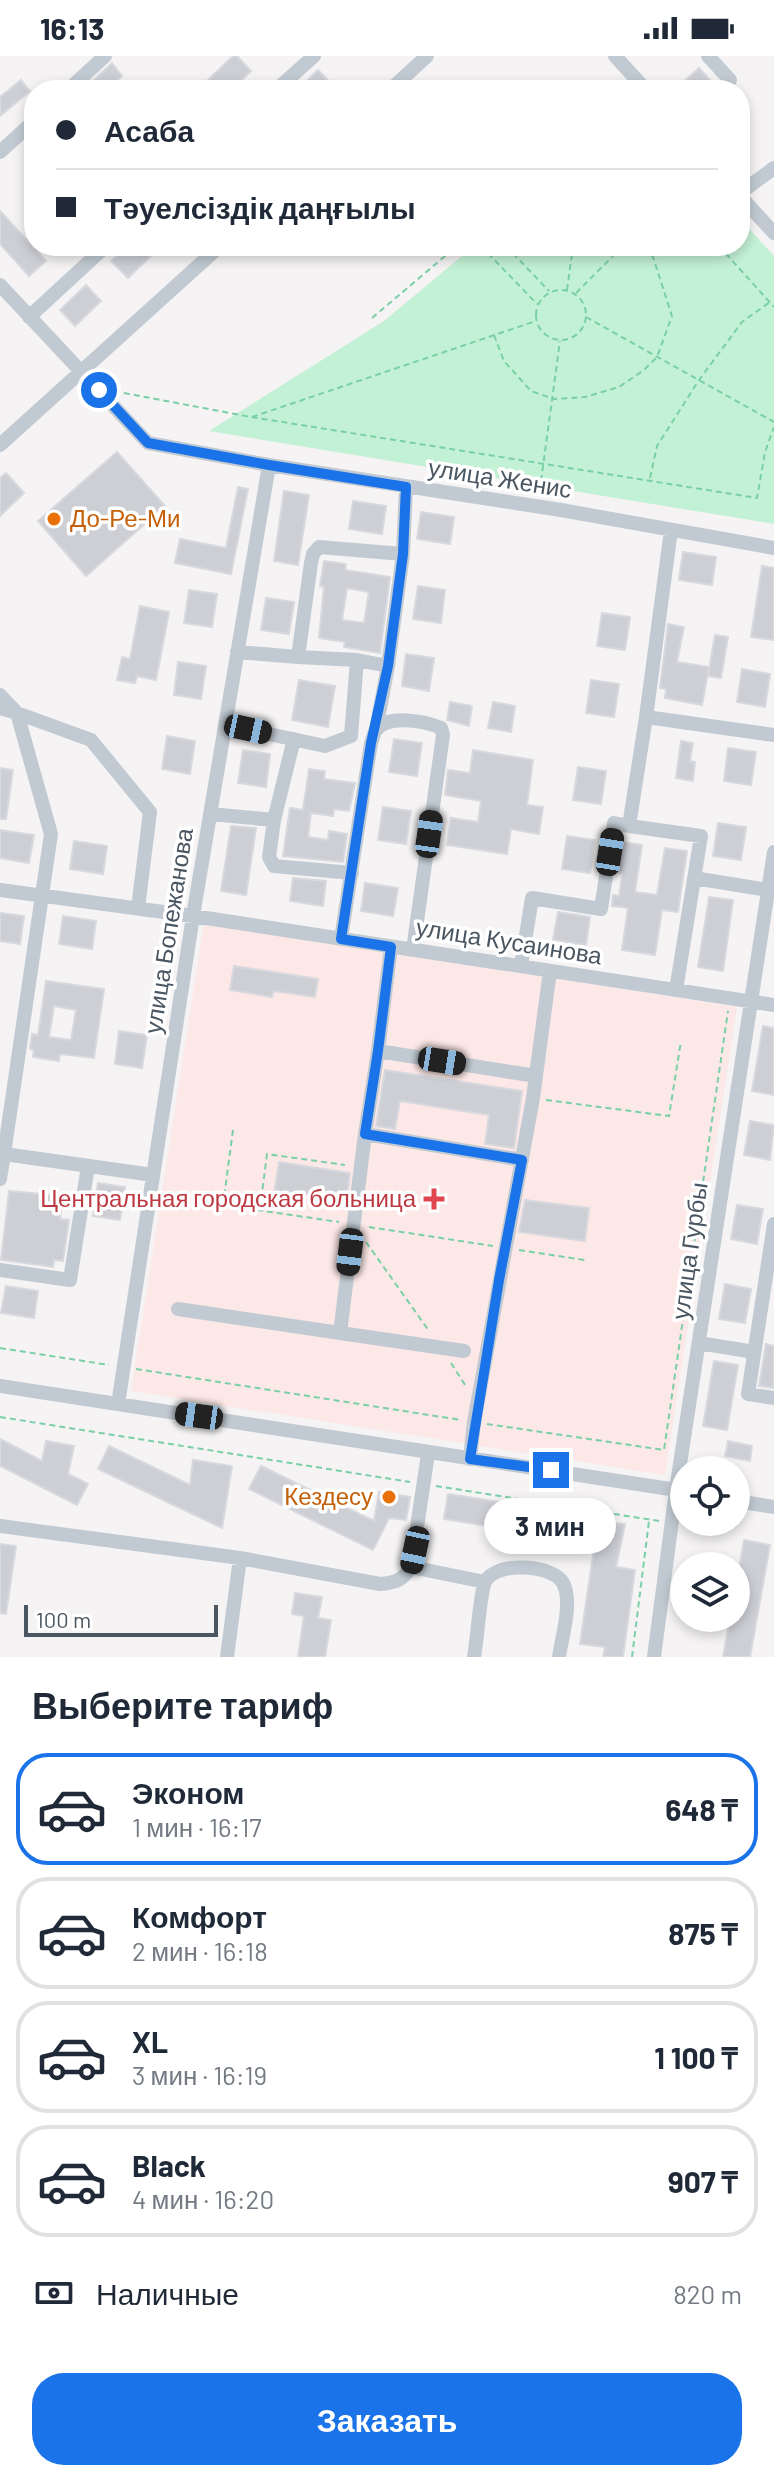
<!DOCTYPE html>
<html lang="ru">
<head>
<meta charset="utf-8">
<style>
	body { margin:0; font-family:Barlow,sans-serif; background:#f6f6f7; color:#1f2937; height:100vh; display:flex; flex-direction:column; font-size:30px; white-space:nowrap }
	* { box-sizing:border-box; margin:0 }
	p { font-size:26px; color:#747a83 }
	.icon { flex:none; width:44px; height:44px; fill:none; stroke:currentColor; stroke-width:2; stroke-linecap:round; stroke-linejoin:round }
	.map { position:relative; height:1601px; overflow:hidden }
	.details { display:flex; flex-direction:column; background:#fff; flex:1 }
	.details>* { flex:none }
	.banner { position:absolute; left:24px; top:24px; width:726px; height:176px; border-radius:32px; box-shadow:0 4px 12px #0003; display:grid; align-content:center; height:176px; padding:0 32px; background:#fff }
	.controls { position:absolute; left:670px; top:1400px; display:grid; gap:16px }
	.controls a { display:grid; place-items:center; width:80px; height:80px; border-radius:50%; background:#fff; box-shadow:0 4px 12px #0003; font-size:40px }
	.scale { position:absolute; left:24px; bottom:20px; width:194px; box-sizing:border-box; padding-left:8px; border:4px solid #4a5661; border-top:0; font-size:22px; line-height:28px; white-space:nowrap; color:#4a5661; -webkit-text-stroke:6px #fff; paint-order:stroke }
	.end { position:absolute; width:36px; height:36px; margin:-18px; border:10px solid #1a73e8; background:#fff; box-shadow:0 0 0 4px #fff }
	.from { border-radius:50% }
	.bubble { position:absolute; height:56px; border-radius:28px; background:#fff; box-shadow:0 4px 12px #0003; font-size:26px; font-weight:700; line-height:56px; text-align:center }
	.car { position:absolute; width:24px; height:48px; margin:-24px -12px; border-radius:10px; box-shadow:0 0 6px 2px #0007; background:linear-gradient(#222 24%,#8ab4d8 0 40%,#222 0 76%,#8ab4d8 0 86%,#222 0) }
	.banner b { display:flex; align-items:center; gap:28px; height:76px; font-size:30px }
	.banner b+b { border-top:2px solid #e0e1e3 }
	.banner i { width:20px; height:20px; background:#1f2937 }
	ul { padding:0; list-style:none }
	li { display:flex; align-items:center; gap:24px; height:112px; margin:0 16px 12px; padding:0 16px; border:4px solid #e0e1e3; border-radius:32px }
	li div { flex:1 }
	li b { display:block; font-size:30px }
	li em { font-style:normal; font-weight:700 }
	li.selected { border-color:#1a73e8 }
	li>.icon { width:72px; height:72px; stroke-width:1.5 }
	h2 { padding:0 32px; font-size:36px; line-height:96px }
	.pay { display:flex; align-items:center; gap:20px; height:88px; padding:0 32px; font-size:30px }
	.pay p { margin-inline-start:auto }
	.action { display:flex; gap:16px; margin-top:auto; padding:16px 32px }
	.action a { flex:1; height:92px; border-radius:32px; background:#1a73e8; color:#fff; font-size:32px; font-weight:700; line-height:92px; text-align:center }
	.status { display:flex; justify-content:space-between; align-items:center; height:56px; padding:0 40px; background:#fff; direction:ltr }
	.status svg { height:22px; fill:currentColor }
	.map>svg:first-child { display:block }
</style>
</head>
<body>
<div class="status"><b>16:13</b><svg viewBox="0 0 49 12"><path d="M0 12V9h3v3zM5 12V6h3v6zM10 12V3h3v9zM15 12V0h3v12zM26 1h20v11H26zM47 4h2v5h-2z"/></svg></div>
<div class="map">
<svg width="774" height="1601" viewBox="0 0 774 1601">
	<rect width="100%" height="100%" fill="#f5f3f3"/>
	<!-- medical -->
	<path fill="#fce8e6" d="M204,867l533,84 -72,468 -534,-84z"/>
	<!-- park -->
	<path fill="#c3f1d5" d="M740,163l34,37v268l-565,-93 175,-110 90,-75h266z"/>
	<!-- building -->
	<path fill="#cdcfd5" stroke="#d7d9de" stroke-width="2" fill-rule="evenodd" d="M233,0h4l14,15 -20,19h-14l-9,-10z
		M112,7l10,13 -16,14h-23z
		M699,12l20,22h-44z
		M318,14l19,20h-40z
		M21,24l9,11 -30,25v-19z
		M0,155l46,50 -17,15 -29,-32z
		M127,190h23l5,6 -27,26 -17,-17z
		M86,229l15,16 -26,25 -15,-16z
		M117,396l48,54 -79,70 -48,-55z
		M6,417l18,20 -24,23v-38z
		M238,431l10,2 -17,85 -56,-11 5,-24 46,9z
		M284,435l25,4 -11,70 -24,-4z
		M353,445l33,5 -4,28 -33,-5z
		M421,456l33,5 -4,27 -33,-5z
		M683,496l33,5 -4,28 -33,-5z
		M324,505l22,3 -1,6 45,7 -10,76 -36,-6 1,-5 -26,-4 5,-51 -4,-1zM347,532l22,4 -5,31 -22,-3z
		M762,510l12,2v72l-23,-3z
		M418,530l27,4 -4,33 -28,-4z
		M189,534l28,4 -5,33 -28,-4z
		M266,542l28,4 -5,32 -28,-4z
		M140,550l29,6 -13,68 -19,-4 -2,7 -18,-3 5,-23 8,2z
		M602,557l28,4 -5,33 -28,-4z
		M668,568l16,3 -7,35 32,5 -7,38 -37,-7 1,-9 -6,-1z
		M715,579l13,2 -7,41 -13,-2z
		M406,598l28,4 -5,33 -27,-5z
		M178,606l28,4 -5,33 -27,-4z
		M742,613l28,5 -5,33 -28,-5z
		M299,624l36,6 -7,41 -36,-7z
		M591,624l28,4 -5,33 -28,-4z
		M450,646l22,4 -3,20 -22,-6z
		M493,646l22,4 -4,26 -23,-4z
		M167,680l28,5 -5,33 -28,-5z
		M394,683l28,4 -5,33 -28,-4z
		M681,685l12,2 -3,18 5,1 -2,19 -17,-3z
		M728,692l28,4 -5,33 -27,-4z
		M243,694l27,4 -4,33 -28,-4z
		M473,694l60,10 -6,45 16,2 -4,27 -28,-5 -4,25 -60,-9 4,-27 27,4 3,-21 -36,-6 3,-25 22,3z
		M578,711l28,4 -5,33 -28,-4z
		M0,712l13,2 -7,49h-6z
		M309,713l16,2 -1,8 31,4 -6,28 -15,-2 -1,7 -22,-3 -3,24 20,3 1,-9 18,3 -4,28 -60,-6 7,-48 13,2z
		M383,751l28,4 -5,33 -28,-4z
		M718,767l28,4 -5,33 -28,-4z
		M231,770l25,2 -10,67 -25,-4z
		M0,774l34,5 -5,28 -29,-5z
		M567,780l28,4 -5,33 -28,-4z
		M74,785l33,5 -4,28 -33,-5z
		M623,786l19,3 -7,47 22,3 8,-47 22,3 -9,61 -16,-2 -7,45 -33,-5 6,-42 -16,-2 1,-11 6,1 3,-22 -4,-1z
		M293,822l33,3 -3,25 -33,-5z
		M365,827l33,5 -5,28 -32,-5z
		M709,841l24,3 -10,71 -25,-4z
		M558,856l32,5 -4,28 -33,-5z
		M0,857l24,3 -4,28 -20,-3z
		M63,860l33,5 -4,28 -33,-5z
		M234,910l84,13 -3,18 -41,-6 -2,6 -42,-7z
		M46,925l58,8 -10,69 -34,-4 -1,7 -26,-4 1,-7 -4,-1 2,-15 6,1zM54,950l22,4 -5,30 -22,-3z
		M763,970l11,2v67l-22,-4z
		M119,975l28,4 -5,33 -27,-4z
		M385,1014l137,21 -8,57 -29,-4 4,-29 -89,-14 -5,28 -19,-3z
		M750,1065l24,4 -4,35 -26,-5z
		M279,1106l71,11 -4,31 -20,-2 1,-4 -30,-5 -1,4 -22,-3z
		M98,1127l27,4 -5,33 -27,-4z
		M9,1135l54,5 -3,23 9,1 -6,41 -9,-1 -1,7 -52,-7z
		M525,1144l64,8 -4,33 -66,-9z
		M737,1149l26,4 -6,35 -26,-5z
		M725,1228l26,5 -6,34 -26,-4z
		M6,1230l32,5 -4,27 -33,-5z
		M766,1288l8,2v42l-15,-2z
		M714,1305l24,4 -11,65 -24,-4z
		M0,1383l42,22 4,-20 28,5 -6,28 20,10 -11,21 -77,-39z
		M728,1385l24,5 -2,15 -25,-5z
		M109,1390l81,39 3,-25 39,6 -10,62 -124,-59z
		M261,1410l113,55 5,-29 31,5 -4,23 -17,-2 -16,32 -124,-61z
		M448,1438l130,20 -4,26 -130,-21z
		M598,1465l27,3 -9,43 19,3 -12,87h-20l2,-10 -25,-3z
		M744,1484l26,5 -20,112h-27l7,-39h6v-31z
		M0,1488l16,2 -10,68 -6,-1z
		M295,1537l27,4 -4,21 13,2 -6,37h-27l6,-41 -12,-2z"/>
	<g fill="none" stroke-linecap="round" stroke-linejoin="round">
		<!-- path -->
		<path stroke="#7ad0a6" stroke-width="2" stroke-dasharray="6 4" stroke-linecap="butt" d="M481,190l56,58
			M506,190l43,45
			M719,190l55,61
			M567,234l6,-44
			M536 259a25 25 0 1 1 50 0a25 25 0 1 1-50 0Z
			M576,237l47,-47
			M586,261l188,105
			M372,262l85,-72
			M494,279l10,26 27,30 23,8 31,-2 34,-10 25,-17 13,-13 15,-41 -19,-59 -10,-11
			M124,337l127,24 506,81 8,-46 9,-25
			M252,361l284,-96
			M650,422l7,-32 42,-66 43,-58 28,-20
			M541,425l19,-140
			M546,1044l123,16 12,-75
			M233,1074l-10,75 116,17
			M260,1153l7,-55 78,11
			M369,1171l124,19
			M366,1186l63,89
			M519,1194l66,10
			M0,1292l109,17
			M451,1307l16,25
			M136,1313l325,51
			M0,1361l410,65
			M487,1368l177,26 64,-439
			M436,1430l223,35
			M632,1601l17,-136"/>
		<!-- minor -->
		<path stroke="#c1cad2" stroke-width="14" d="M615,0l31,34
			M708,0l22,24
			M68,34l37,-34
			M276,34l38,-34
			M390,34l37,-34
			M0,96l34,-31
			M740,137l34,-25
			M740,140l34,37
			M0,229l148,158 121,22 292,45 213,38
			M29,261l77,-71
			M0,389l220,-199
			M671,474l-25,187 128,18
			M237,596l61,5 13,-94 2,-9 6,-7 84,7 3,-67
			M298,601l59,3 31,6 -12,64
			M388,610l15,-112
			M0,639l17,18 74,27 59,72 -12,96
			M0,652l17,5 34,121 -47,320 149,21
			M226,669l99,21 26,-10 6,-76
			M294,683l-20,81 -5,37 5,9 78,7
			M210,758l64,6
			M629,770l72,10 -25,154
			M694,822l74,12
			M0,834l193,26 581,89
			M341,883l30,-196c2,-4 2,-9 5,-13 12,-16 49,-9 65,-2l2,7 -30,215
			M391,891l-13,104 -13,83 157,26
			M521,910l11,-68 69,11 13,-86 15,3 17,-109
			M378,995l158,25
			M0,1123l4,-25
			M774,1168l-26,170 26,4
			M0,1214l70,10 18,-114
			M178,1253l162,24 25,-199
			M340,1277l124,18
			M699,1287l55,9
			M0,1330l683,105
			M118,1348l75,-488 76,-451
			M470,1403l4,-37 59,-324 17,-127
			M736,1445l38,6
			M0,1470l240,32 140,26c15,-1 23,-4 31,-17l17,-113
			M411,1511l74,15
			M227,1601l13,-99
			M474,1601c3,-15 6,-64 11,-75 11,-22 69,-17 78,1 10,19 -1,53 -4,74
			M654,1601l22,-167 98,-638"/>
	</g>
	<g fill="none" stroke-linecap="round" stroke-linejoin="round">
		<!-- route -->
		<path stroke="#1a73e8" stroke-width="10" d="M99,334l49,53 121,22 137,22 -3,67 -15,112 -17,77 -30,196 50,8 -13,104 -13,83 157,26 -23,120 -29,179 81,11"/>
	</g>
	<!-- markers -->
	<g fill="#e8710a" stroke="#fff" stroke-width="3">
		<circle cx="54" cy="463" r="8"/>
		<circle cx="389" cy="1441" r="8"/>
	</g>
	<path fill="#e0444e" stroke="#fff" stroke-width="3" d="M430 1131h8v8h8v8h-8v8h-8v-8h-8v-8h8z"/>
	<g text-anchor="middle" stroke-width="7" stroke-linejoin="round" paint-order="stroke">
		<!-- street labels -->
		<g font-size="24" fill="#4a5661" stroke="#fff">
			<text transform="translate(500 423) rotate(9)" y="8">улица Женис</text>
			<text transform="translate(169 875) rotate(-81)" y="8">улица Бопежанова</text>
			<text transform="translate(509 886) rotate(9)" y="8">улица Кусаинова</text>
			<text transform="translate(690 1195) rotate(-82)" y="8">улица Гурбы</text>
		</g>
		<!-- food labels -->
		<g font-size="24" fill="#c56008" stroke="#fff" text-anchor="start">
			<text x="70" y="471">До-Ре-Ми</text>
			<text x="373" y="1449" text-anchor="end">Кездесу</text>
		</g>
		<!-- health labels -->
		<g font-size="24" fill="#be3a42" stroke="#fff" text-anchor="end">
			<text x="416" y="1151">Центральная городская больница</text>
		</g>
	</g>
</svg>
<div class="controls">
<a><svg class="icon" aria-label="locate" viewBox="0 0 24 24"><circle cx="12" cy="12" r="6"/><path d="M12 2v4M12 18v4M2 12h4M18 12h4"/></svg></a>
<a><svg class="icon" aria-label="layers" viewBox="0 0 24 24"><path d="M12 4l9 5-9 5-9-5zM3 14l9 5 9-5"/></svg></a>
</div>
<div class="scale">100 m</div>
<i class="end from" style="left:99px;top:334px"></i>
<i class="end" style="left:551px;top:1414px"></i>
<div class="bubble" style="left:484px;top:1442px;width:132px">3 мин</div>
<i class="car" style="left:248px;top:673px;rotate:102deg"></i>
<i class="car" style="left:429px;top:778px;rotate:8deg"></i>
<i class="car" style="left:610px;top:796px;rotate:9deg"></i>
<i class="car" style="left:442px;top:1005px;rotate:99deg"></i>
<i class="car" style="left:350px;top:1196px;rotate:187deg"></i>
<i class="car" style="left:199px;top:1360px;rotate:278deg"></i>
<i class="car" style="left:415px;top:1494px;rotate:192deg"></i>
<div class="banner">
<b><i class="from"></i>Асаба</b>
<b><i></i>Тәуелсіздік даңғылы</b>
</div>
</div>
<section class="details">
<h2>Выберите тариф</h2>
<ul>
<li class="selected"><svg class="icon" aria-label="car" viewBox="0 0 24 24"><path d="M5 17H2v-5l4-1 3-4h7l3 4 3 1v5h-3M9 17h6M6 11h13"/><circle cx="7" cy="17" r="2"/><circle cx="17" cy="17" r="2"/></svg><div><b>Эконом</b><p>1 мин · 16:17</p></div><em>648 ₸</em></li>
<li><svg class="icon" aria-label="car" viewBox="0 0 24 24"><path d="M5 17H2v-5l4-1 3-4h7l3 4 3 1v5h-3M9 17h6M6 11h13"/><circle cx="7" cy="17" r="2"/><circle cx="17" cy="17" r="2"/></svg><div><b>Комфорт</b><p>2 мин · 16:18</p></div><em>875 ₸</em></li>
<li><svg class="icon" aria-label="car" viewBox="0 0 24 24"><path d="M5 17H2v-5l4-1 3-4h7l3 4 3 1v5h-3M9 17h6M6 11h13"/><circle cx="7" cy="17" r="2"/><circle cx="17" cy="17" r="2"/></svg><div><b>XL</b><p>3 мин · 16:19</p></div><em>1 100 ₸</em></li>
<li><svg class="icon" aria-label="car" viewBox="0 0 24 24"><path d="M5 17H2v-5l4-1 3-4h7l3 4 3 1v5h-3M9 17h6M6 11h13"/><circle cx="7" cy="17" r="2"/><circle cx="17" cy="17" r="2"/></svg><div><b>Black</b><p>4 мин · 16:20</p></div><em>907 ₸</em></li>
</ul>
<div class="pay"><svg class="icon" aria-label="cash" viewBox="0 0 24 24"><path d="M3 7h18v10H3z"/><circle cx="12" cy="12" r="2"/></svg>Наличные<p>820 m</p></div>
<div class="action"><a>Заказать</a></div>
</section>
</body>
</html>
